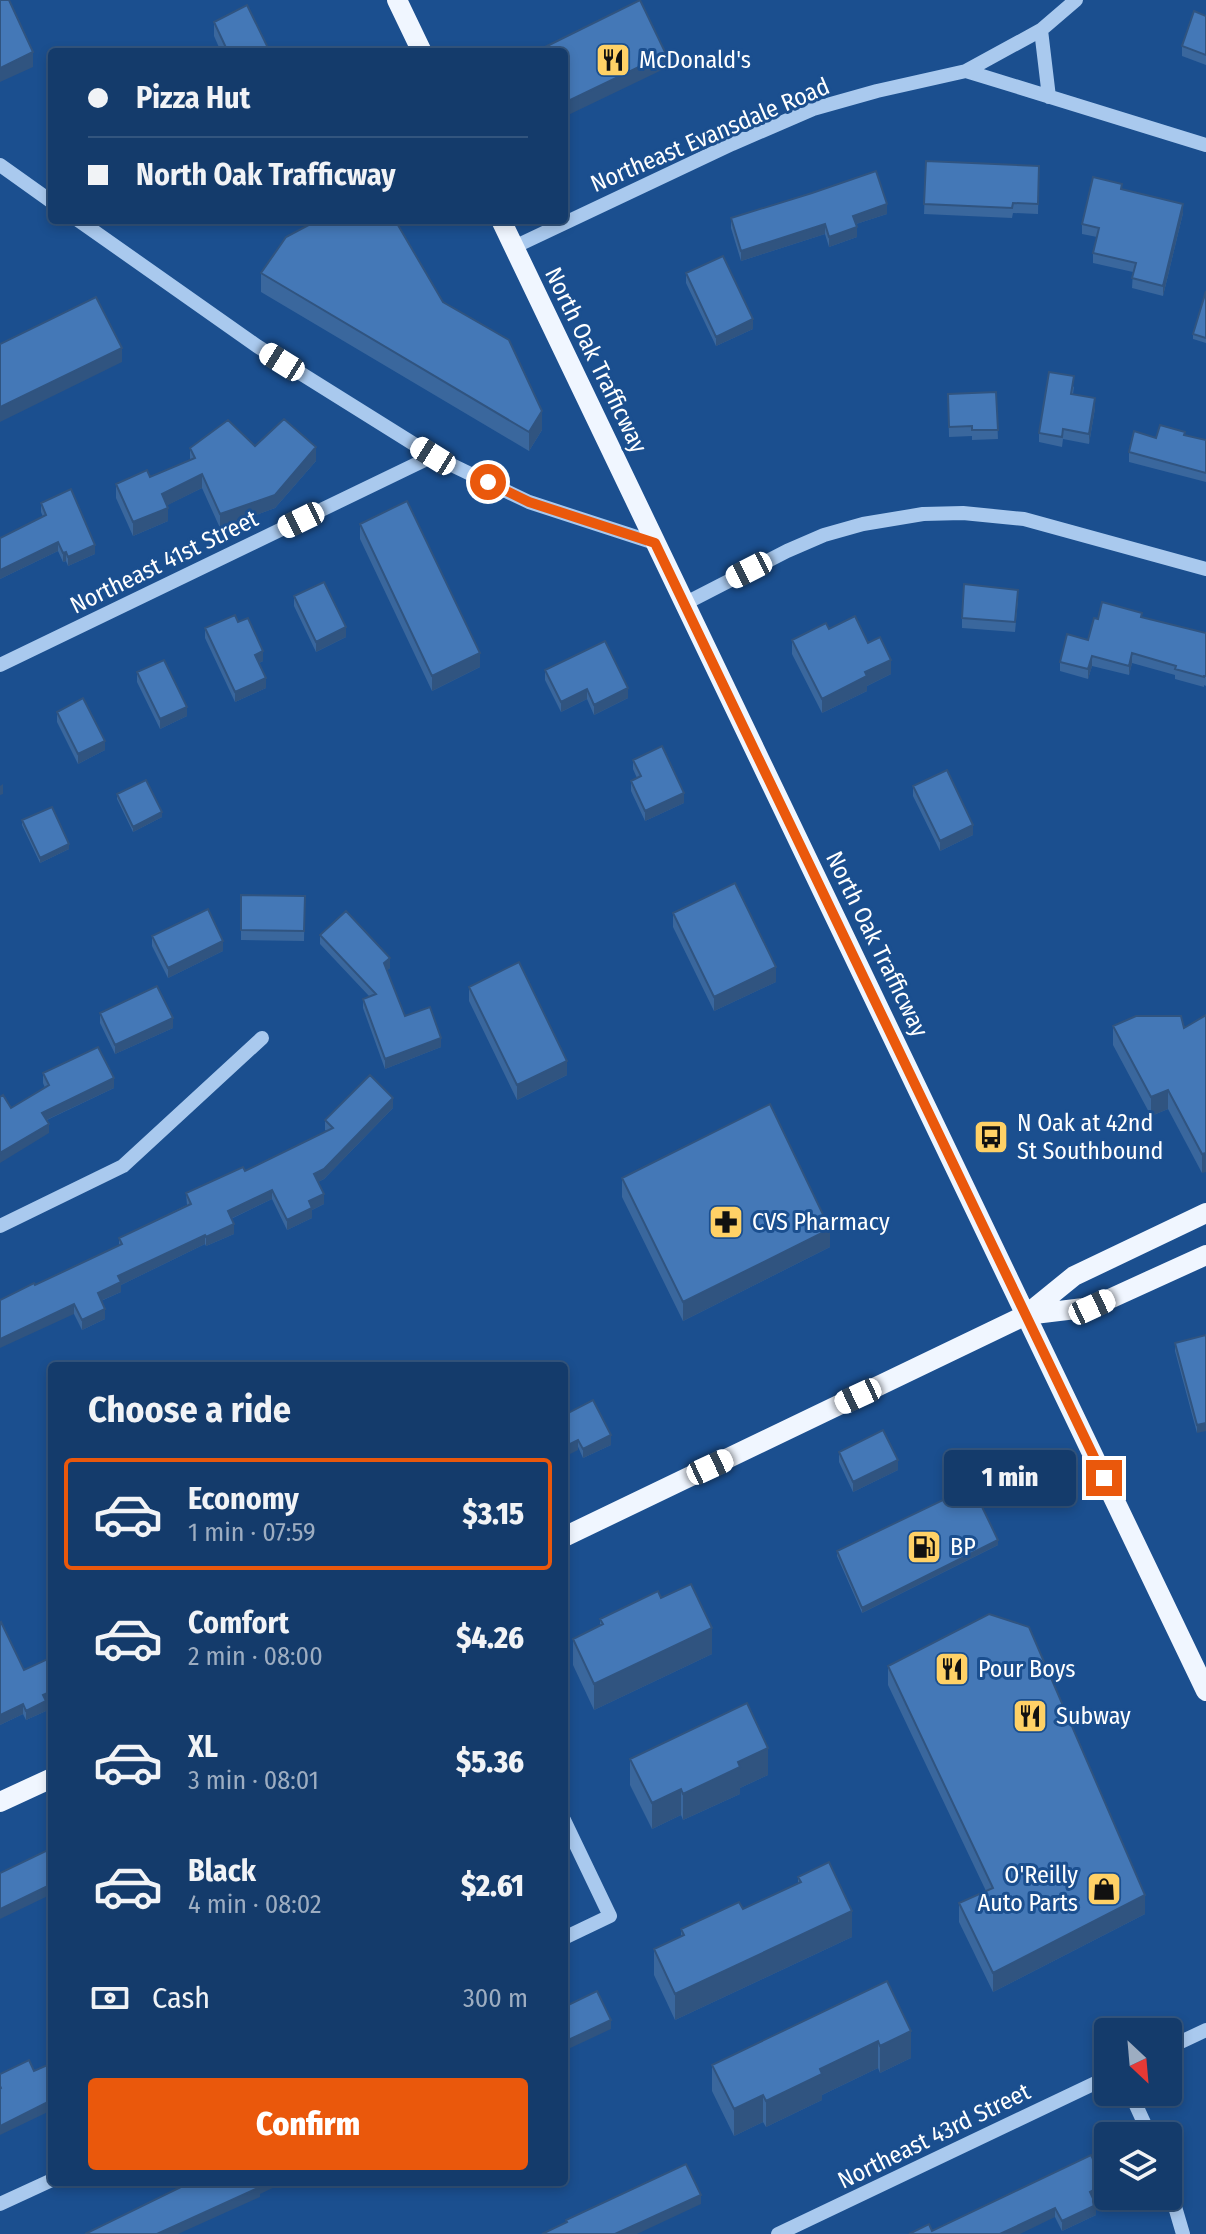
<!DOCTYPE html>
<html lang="en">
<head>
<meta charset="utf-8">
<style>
	body { margin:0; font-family:"Fira Sans Condensed",sans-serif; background:#1d4271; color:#f1f3f6; height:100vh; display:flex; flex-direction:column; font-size:30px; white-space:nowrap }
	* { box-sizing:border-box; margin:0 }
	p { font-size:26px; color:#9dadc1 }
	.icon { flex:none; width:44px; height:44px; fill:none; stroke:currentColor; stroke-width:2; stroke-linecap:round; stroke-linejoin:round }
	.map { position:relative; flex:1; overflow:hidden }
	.side { position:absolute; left:48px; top:1362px; width:520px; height:824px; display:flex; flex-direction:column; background:#143b6b; border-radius:8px; box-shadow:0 4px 12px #0003,0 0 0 2px #33557e }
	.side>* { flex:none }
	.top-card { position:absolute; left:48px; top:48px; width:520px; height:176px; border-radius:8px; box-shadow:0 4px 12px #0003,0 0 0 2px #33557e; display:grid; align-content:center; height:176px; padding:0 40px; background:#143b6b }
	.needle { width:52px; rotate:154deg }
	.fabs { position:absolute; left:1094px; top:2018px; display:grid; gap:16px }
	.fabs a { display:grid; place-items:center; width:88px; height:88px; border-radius:8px; background:#143b6b; box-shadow:0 4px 12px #0003,0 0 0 2px #33557e; font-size:40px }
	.end { position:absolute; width:36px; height:36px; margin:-18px; border:10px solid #ea580c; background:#fff; box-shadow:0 0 0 4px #fff }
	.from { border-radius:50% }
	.bubble { position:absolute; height:56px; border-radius:8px; background:#143b6b; box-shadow:0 4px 12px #0003,0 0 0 2px #33557e; font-size:26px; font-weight:800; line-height:56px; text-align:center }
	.car { position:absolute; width:24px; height:48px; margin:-24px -12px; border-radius:10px; box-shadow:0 0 6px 2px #0007; background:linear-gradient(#fff 24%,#345 0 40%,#fff 0 76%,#345 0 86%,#fff 0) }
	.top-card b { display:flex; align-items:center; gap:28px; height:76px; font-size:30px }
	.top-card b+b { border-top:2px solid #33557e }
	.top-card i { width:20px; height:20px; background:#f1f3f6 }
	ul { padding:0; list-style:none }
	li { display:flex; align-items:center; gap:24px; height:112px; margin:0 16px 12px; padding:0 24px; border:4px solid transparent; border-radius:8px }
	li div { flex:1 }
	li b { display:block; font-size:30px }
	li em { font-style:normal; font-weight:800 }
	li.on { border-color:#ea580c }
	li>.icon { width:72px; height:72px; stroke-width:1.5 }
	h2 { padding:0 40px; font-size:36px; line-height:96px }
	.pay { display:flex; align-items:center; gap:20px; height:88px; padding:0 40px; font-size:30px }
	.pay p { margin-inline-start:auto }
	.action { display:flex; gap:16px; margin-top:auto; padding:16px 40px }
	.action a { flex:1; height:92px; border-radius:8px; background:#ea580c; color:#fff; font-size:32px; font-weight:800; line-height:92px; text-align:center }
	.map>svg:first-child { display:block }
</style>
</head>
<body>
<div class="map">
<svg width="1206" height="2234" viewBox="0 0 1206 2234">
	<rect width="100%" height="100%" fill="#1b4f8f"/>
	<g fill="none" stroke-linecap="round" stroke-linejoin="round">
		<!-- minor -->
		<path stroke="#a9c9ee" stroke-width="14" d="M1041,30l8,67
			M966,71l75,-41 35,-30
			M0,165l52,37
			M78,220l179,126 176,110 96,46 126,41
			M514,247l218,-103 81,-35 64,-18 89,-20 240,74
			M684,604l103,-53 37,-16 39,-11 60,-10 40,-1 61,6 182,50
			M0,665l433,-209
			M0,1226l123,-60 139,-128
			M564,1820l46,96 -46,22
			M1168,2048l38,-18
			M1130,2092l20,44
			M1168,2183l15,51
			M0,2204l52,-24
			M778,2234l330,-157"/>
		<!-- major -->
		<path stroke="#f0f6ff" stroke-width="20" d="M397,0l25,52
			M501,220l705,1471
			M1026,1315l66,-8 114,-52
			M564,1537l462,-222 48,-39 132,-63
			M0,1802l52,-24"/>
	</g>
	<!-- wall -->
	<path fill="#3a679d" d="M1206,16v49l-24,-9v-10z
		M214,22l56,30h-49l-7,-16z
		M926,161l113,5 -1,48 -25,-1 -1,5 -88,-4z
		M1122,189l61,24 -20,83 -31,-8 1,-16 -40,-9v-10l4,-16 -15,-3v-10z
		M887,214l-31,10 1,13 -28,10 -4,-13 -84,27 -10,-33v-10z
		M261,273l182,29 99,128 -13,21 -268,-159z
		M686,273l67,56 -37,17 -30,-63z
		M1206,291v52l-13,-4v-5z
		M1074,386l-1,8 22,14 -6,36 -26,-5 -1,8 -23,-5v-9z
		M996,392l2,47 -26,1v-4l-23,1 -1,-43z
		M1185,435l21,5v42l-77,-20v-10l27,-14z
		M255,446l61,15 -41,47 -55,20 -18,-40 -35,17 1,16 -35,15 -17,-38v-14l34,-7 40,-17v-12z
		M41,503l54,51 -27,12 -2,-5 -3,1 -5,-11 -58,28v-41l43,-21 -2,-5z
		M360,524l120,143 -48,24 -72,-152z
		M294,596l52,41 -30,15 -22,-46z
		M1018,599l-3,33 -53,-4v-10z
		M1142,617l64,16v53l-2,-1v2l-29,-8v-4l-43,-12 -3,12 -37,-9 -4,13 -28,-8v-9l28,-22 10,-21z
		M238,622l25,39 -4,2 7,25 -31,14 -30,-64v-10z
		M829,629l39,14 23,31 -24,12v5l-45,22 -30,-59v-14z
		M545,670l83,28 -34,17 -7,-16 -26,13 -16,-32z
		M137,672l50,44 -27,13 -23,-47z
		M57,712l48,38 -27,14 -21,-42z
		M633,760l51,43 -39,18 -14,-30v-10l6,-3 -4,-9z
		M913,786l60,49 -33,16 -27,-55z
		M117,794l45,23 -29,15 -16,-33z
		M22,820l47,29 -29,14 -18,-38z
		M241,895l64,1 -1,45 -63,-1z
		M673,913l103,69 -62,29 -41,-84z
		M320,935l70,33 -3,2 18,46 36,31 -56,22 -22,-61v-9l6,-3 -49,-52z
		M152,936l71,15 -55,27 -16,-32z
		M469,987l98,88 -50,25 -48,-99z
		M100,1013l73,15 -58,26 -15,-31z
		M1206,1015l-4,158 -34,-64 -17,7 -38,-71v-19l71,2z
		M43,1073l71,15 -67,32 2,13 -38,-25 34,-20 -2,-5z
		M393,1108l-69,71 -6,3 6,22 -12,6v8l-25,12 -15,-31 -41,20 3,15 -28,12 -1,-2 -84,41v7l-20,9 4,18 -23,11 -8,-16 -39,-29 84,-40v-7l68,-33 -1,-12 59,-22 82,-40 -2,-1v-10z
		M622,1178l208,69 -147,74 -61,-124z
		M1206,1335l-9,98 -22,-82v-8z
		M564,1415l47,30 -28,13z
		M839,1452l59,18 -45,22 -14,-30z
		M998,1545l-136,68 -25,-57v-5z
		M661,1598l51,56 -118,56 -21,-45v-26l27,-13v-7z
		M0,1623l24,47 22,34v7l-20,9 -3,-6 -23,11z
		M888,1666l257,248 -152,78 -34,-70v-19l27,-12 -98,-206z
		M630,1759l138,16 -28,13v6l-57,26 -2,-5 -29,14 -22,-44z
		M798,1877l54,60 -177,83 -21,-45v-26l27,-13v-7l62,-20 55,-26z
		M887,1981l24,77 -31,15 -2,-5 -56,27v5l-56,27 -3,-5 -29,14 -22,-45v-26z
		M1105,2194l-11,6 2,15 -34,16 -7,-14 -123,14z"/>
	<!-- shaded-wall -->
	<path fill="#305480" d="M33,52v15l-33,15v-14z
		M666,54v14l-102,49v-14z
		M887,204v10l-34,11v-9z
		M1183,204v9l-20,83v-10z
		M825,224v10l-84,27v-10z
		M857,227v10l-28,10v-10z
		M753,319v10l-37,17v-9z
		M122,348v14l-122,60v-15z
		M1095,398v10l-6,36v-10z
		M542,411v19l-13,21v-19z
		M316,447v14l-41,47 -55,20v-14z
		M202,474v14l-40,20v-14z
		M168,508v13l-35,15v-14z
		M58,542v9l-58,28v-9z
		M95,545v9l-27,12v-9z
		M66,552v9l-3,1v-9z
		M346,627v10l-30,15v-10z
		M263,651v10l-8,4v-10z
		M480,653v14l-48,24v-15z
		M1132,653v10l-3,12v-9z
		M1092,656v10l-4,13v-10z
		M891,660v14l-24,12v5l-45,22v-14l43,-27z
		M266,678v10l-31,14v-10z
		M628,688v10l-34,17v-10z
		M587,689v10l-26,13v-10z
		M187,707v9l-27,13v-10z
		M105,741v9l-27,14v-10z
		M3,784v10l-3,1v-9z
		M684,793v10l-39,18v-10z
		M162,812v5l-29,15v-5z
		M973,825v10l-33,16v-10z
		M69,844v5l-29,14v-5z
		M223,941v10l-55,27v-10z
		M390,958v10l-6,5v-10z
		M776,967v15l-62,29v-14z
		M173,1018v10l-58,26v-9z
		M441,1038v9l-56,22v-10z
		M567,1061v14l-50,25v-15z
		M114,1078v10l-72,34v-9z
		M1168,1090v19l-17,7v-19z
		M393,1098v10l-69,71 -10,5v-10z
		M49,1124v9l-49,30v-10z
		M1206,1153v19l-4,1v-19z
		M272,1190v9l-44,21v-9z
		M324,1194v10l-12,6v8l-25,12v-10l22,-19z
		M234,1224v10l-28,12v-9z
		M830,1229v18l-147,74v-19z
		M205,1235v9l-84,41v7l-23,10v-9l20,-17z
		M74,1304v10l-74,34v-9z
		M105,1309v10l-23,11v-10z
		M1206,1423v8l-9,2v-8z
		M611,1435v10l-28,13v-9z
		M578,1440v10l-14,7v-10z
		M898,1460v10l-45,22v-10z
		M998,1540v5l-136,68v-5z
		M712,1628v26l-118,56v-26z
		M52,1691v10l-6,3v7l-20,9v-9l17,-16z
		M23,1704v10l-23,11v-10z
		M768,1748v27l-28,13v6l-57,26v-26l55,-32z
		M681,1789v26l-29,14v-26z
		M52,1884v10l-52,25v-10z
		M1145,1895v19l-152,78v-19z
		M852,1911v26l-177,83v-26z
		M611,2020v9l-47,22v-9z
		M911,2031v27l-31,15v-27z
		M878,2041v27l-56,27v5l-56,27v-26l54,-32z
		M763,2095v27l-29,14v-27z
		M52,2100v10l-52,25v-9z
		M265,2182h20l-25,12v3l-82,37h-21z
		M1105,2184v10l-15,8v-10z
		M701,2195v9l-64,30h-22z
		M1096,2205v10l-34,16v-10z
		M1055,2208v9l-35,17h-20z"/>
	<!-- building -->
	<path fill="#4478b7" stroke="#305480" stroke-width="2" d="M0,0h9l24,52 -33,16z
		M640,0l26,54 -102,49v-51h-29z
		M247,5l23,47h-42l-14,-30z
		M1194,11l12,5v39l-24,-9z
		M926,161l113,5 -1,38 -25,-1 -1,5 -88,-4z
		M876,171l11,33 -34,12 4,11 -28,10 -4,-13 -84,27 -10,-33 81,-25z
		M1093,177l29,7 -1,5 62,15 -20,82 -31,-8 4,-15 -43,-10 6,-25 -17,-4z
		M318,220h77l48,82 66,38 33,71 -13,21 -268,-159 25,-36z
		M723,256l30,63 -37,18 -30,-64z
		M1206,291v47l-13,-4z
		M96,297l26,51 -122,59v-63z
		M1049,372l25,4 -3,18 24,4 -6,36 -26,-5 -1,8 -23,-4z
		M996,392l2,38h-26v-4l-23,1 -1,-33z
		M284,419l32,28 -41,48 -55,19 -18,-40 -40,20 6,14 -35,14 -17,-38 31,-14 3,7 45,-19 -5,-10 38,-28 27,26z
		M1160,425l25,7 -1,3 22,5v33l-77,-21 5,-21 22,7z
		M71,489l24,56 -27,12 -2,-5 -3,1 -5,-11 -58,28v-32l46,-23 -5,-12z
		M407,501l73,152 -48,23 -72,-152z
		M324,582l22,45 -30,15 -22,-46z
		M964,584l54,6 -3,32 -53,-4z
		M1102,602l40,11 -1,4 65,16v43h-2v1l-29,-8 1,-3 -44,-13 -3,13 -37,-10 -4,13 -28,-7 7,-28 21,6 6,-22 4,1z
		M235,615l3,7 10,-4 15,33 -8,4 11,23 -31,14 -30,-64z
		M855,616l13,27 12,-6 11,23 -26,12 2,4 -45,23 -30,-59 34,-17 3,6z
		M605,641l23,47 -34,17 -7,-16 -26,13 -16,-32z
		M164,660l23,47 -27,12 -23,-47z
		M83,698l22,43 -27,13 -21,-42z
		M662,746l22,47 -39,18 -14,-30 10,-5 -8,-16z
		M947,770l26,55 -33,16 -27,-55z
		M146,780l16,32 -29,15 -16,-33z
		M52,807l17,37 -29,14 -18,-38z
		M735,883l41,84 -62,30 -41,-84z
		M241,895l64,1 -1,35 -63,-1z
		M208,909l15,32 -55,27 -16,-32z
		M346,911l44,47 -6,5 21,53 25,-9 11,31 -56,21 -22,-60 13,-5 -56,-59z
		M519,962l48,99 -50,24 -48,-98z
		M157,986l16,32 -58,27 -15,-32z
		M1206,1015v138l-4,1 -34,-64 -17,7 -38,-71 23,-10h45l3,12z
		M98,1047l16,31 -72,35 7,11 -49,29v-56l3,-2 8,13 38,-23 -6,-12z
		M370,1075l23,23 -69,71 -10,5 10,20 -15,7 3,7 -25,12 -15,-30 -44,21 6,13 -28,13 -1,-2 -87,41 3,6 -23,11 7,16 -23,11 -8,-16 -74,35v-39l34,-17 1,2 87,-41 -3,-6 72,-34 -5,-11 57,-26 2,4 88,-43 -8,-8z
		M770,1104l60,125 -147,73 -61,-124z
		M1206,1335v88l-9,2 -22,-82z
		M593,1400l18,35 -28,14 -5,-9 -14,7v-32z
		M883,1430l15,30 -45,22 -14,-30z
		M972,1486l26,54 -136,68 -25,-57z
		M691,1584l21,44 -118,56 -21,-45 30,-15 -3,-5 58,-28 3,7z
		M989,1614l40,13 116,268 -152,78 -34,-70 34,-15 -105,-222z
		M1,1622l23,48 28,-13v34l-9,4 3,6 -20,10 -3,-7 -23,11v-92z
		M747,1703l21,45 -30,14 2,5 -57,27 -2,-5 -29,14 -22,-44z
		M52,1848v36l-52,25v-36z
		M829,1862l23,49 -177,83 -21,-45 30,-14 -3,-6 58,-27 4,7 58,-27 -3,-5z
		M887,1981l24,50 -31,15 -2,-5 -58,28 2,5 -56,27 -3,-6 -29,14 -22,-44z
		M597,1991l14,29 -47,22v-35z
		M29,2060l5,11 18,-8v37l-52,26v-37l1,-1 -1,-2v-12z
		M1091,2155l14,29 -15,8 6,13 -34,16 -7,-13 -55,26h-91l20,-10 3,7z
		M686,2164l15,31 -86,39h-73l25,-12 -1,-2z
		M191,2182h74l-6,3 1,2 -103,47h-72z"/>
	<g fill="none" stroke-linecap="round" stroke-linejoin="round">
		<!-- route -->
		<path stroke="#ea580c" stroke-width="10" d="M488,482l41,20 126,41 449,935"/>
	</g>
	<!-- icons -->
	<defs>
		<g id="restaurant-square" transform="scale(1.8)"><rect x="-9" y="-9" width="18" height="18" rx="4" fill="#ffd166" stroke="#1b4f8f"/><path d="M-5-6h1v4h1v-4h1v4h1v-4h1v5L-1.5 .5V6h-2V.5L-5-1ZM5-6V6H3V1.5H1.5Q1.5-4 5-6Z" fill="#111"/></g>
		<g id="bus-square" transform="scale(1.8)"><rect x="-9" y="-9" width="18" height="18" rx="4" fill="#ffd166" stroke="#1b4f8f"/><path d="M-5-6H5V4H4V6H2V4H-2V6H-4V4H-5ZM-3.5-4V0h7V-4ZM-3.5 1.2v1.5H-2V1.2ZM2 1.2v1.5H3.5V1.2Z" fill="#111"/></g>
		<g id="pharmacy-square" transform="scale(1.8)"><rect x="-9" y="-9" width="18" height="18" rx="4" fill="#ffd166" stroke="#1b4f8f"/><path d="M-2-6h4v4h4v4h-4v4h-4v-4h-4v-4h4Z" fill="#111"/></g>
		<g id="fuel-square" transform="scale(1.8)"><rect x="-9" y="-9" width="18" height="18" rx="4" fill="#ffd166" stroke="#1b4f8f"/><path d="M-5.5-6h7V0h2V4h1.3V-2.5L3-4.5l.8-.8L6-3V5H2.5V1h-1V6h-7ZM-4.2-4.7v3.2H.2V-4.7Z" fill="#111"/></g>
		<g id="shop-square" transform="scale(1.8)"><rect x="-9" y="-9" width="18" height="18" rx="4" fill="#ffd166" stroke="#1b4f8f"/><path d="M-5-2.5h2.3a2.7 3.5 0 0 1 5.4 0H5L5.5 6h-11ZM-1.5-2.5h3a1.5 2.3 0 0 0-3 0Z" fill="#111"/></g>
	</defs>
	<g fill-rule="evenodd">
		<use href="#restaurant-square" x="613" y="60"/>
		<use href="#bus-square" x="991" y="1137"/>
		<use href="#pharmacy-square" x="726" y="1222"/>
		<use href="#fuel-square" x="924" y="1547"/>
		<use href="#restaurant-square" x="952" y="1669"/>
		<use href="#restaurant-square" x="1030" y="1716"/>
		<use href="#shop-square" x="1104" y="1889"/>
	</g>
	<g text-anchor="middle" stroke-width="6" stroke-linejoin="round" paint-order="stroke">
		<!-- poi labels -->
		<g font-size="24" fill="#fff" stroke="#1b4f8f" text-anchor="start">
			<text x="639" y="68">McDonald's</text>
			<text x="1017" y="1131">N Oak at 42nd<tspan x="1017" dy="28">St Southbound</tspan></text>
			<text x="752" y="1230">CVS Pharmacy</text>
			<text x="950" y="1555">BP</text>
			<text x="978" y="1677">Pour Boys</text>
			<text x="1056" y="1724">Subway</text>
			<text x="1078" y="1883" text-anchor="end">O'Reilly<tspan x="1078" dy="28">Auto Parts</tspan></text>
		</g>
		<!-- street labels -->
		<g font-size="24" fill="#fff" stroke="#1b4f8f">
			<text transform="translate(710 135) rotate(-23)" y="8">Northeast Evansdale Road</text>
			<text transform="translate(596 360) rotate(64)" y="8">North Oak Trafficway</text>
			<text transform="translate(164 562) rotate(-26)" y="8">Northeast 41st Street</text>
			<text transform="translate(877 944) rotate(64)" y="8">North Oak Trafficway</text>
			<text transform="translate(934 2136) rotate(-26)" y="8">Northeast 43rd Street</text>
		</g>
	</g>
</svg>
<div class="fabs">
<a><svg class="needle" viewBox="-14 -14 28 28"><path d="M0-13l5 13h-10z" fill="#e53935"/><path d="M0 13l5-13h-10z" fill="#9dadc1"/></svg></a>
<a><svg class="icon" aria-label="layers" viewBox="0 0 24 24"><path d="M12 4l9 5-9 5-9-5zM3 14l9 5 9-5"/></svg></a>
</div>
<i class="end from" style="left:488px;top:482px"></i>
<i class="end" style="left:1104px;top:1478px"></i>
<div class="bubble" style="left:944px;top:1450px;width:132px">1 min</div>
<i class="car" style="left:282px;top:362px;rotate:302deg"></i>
<i class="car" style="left:433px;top:456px;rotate:302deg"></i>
<i class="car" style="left:301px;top:520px;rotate:244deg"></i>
<i class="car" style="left:749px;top:570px;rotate:243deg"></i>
<i class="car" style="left:1092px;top:1307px;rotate:65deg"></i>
<i class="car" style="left:858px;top:1396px;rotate:245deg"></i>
<i class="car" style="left:710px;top:1467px;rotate:65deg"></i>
<div class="top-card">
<b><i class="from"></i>Pizza Hut</b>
<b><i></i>North Oak Trafficway</b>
</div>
<section class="side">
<h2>Choose a ride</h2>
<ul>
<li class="on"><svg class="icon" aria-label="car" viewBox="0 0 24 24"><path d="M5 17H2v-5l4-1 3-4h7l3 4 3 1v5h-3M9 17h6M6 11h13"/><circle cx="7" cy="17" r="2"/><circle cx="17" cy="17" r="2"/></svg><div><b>Economy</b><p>1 min · 07:59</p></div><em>$3.15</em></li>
<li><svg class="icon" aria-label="car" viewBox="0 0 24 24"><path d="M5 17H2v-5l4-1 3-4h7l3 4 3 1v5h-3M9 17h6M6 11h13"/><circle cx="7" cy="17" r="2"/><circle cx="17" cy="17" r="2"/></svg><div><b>Comfort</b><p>2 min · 08:00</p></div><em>$4.26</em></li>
<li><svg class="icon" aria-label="car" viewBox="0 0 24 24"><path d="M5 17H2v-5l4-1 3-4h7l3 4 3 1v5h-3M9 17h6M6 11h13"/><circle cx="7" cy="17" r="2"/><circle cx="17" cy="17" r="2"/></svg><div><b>XL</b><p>3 min · 08:01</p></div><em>$5.36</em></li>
<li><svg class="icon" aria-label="car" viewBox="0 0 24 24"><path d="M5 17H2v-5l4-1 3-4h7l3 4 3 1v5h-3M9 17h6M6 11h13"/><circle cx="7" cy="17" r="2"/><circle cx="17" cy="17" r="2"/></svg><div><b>Black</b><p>4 min · 08:02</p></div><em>$2.61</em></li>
</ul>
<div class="pay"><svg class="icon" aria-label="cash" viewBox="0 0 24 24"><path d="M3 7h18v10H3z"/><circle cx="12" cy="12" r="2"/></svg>Cash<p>300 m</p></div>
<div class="action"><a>Confirm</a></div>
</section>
</div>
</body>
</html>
